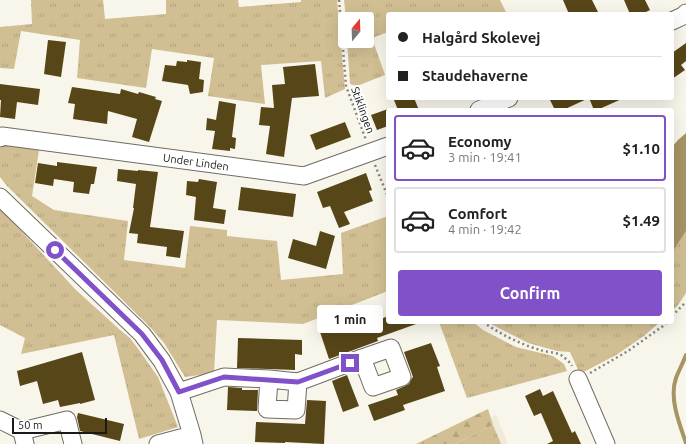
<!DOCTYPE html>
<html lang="en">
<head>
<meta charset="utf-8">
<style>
	body { margin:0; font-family:Ubuntu,sans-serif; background:#f6f6f6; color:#222; height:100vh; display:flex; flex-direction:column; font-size:15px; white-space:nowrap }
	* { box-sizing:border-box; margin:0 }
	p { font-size:13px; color:#767676 }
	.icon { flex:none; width:22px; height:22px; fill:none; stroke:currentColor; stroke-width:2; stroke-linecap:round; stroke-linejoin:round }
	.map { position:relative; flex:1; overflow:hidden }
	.panel { position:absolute; left:386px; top:108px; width:288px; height:216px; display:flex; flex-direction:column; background:#fff; border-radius:4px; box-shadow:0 4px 16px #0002 }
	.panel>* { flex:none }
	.guide { position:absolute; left:386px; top:12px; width:288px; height:88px; border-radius:4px; box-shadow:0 4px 16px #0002; display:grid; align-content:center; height:88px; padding:0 12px; background:#fff }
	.needle { width:26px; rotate:19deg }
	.tools { position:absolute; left:338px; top:12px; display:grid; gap:8px }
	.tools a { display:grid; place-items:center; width:36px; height:36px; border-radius:4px; background:#fff; box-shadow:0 4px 16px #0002; font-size:20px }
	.scale { position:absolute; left:12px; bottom:10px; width:95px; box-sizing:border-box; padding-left:4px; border:2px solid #1a1916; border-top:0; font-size:11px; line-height:14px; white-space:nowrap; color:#1a1916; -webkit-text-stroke:3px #fff; paint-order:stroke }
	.end { position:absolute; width:18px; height:18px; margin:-9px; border:5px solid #8151c9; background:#fff; box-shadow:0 0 0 2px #fff }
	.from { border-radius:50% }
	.bubble { position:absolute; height:28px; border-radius:4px; background:#fff; box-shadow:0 4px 16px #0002; font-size:13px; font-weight:700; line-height:28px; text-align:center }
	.guide b { display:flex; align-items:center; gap:14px; height:38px; font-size:15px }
	.guide b+b { border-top:1px solid #e0e0e0 }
	.guide i { width:10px; height:10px; background:#222 }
	ul { padding:7px 0 0; list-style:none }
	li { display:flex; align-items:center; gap:12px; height:66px; margin:0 8px 6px; padding:0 4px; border:2px solid #e0e0e0; border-radius:4px }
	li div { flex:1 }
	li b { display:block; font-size:15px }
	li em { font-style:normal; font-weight:700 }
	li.selected { border-color:#8151c9 }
	li>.icon { width:36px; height:36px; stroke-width:1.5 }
	.action { display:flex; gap:8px; margin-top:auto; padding:8px 12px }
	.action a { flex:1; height:46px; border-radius:4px; background:#8151c9; color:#fff; font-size:16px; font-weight:700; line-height:46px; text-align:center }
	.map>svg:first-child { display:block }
</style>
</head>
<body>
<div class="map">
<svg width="686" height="444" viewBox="0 0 686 444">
	<defs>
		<pattern id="grass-tufts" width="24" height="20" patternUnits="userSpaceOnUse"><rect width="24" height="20" fill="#d1bf93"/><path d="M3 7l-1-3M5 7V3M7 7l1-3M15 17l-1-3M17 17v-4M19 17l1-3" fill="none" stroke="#b3a47e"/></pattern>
		<pattern id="forest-firs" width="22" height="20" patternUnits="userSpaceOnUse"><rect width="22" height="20" fill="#d1bf93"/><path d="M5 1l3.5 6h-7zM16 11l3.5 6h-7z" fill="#b3a47e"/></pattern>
	</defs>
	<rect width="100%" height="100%" fill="#f8f5eb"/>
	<!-- built -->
	<path fill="#f0ead9" d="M496,415l12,29h-75z"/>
	<!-- grass -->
	<path fill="url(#grass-tufts)" d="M31,0h72l2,19 61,-5v-14h72l1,7 62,-5v-2h36l8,89 -20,9 -4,-37 -60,4 4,39 -57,-8 6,-38 -62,-9 -6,39 -69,-10 3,-38 -59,-9 -7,38 -14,-1v-41l32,-3z
		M344,0h156l7,14h-119v18l-16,6 13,37 -28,11 -7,-2 -3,-43h20v-22h-21z
		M5,145l34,5 -7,46 22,14 74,11 -4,39 61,8 5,-42 37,4v6l50,5 4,39 62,-6 -2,-41 47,-17v75l-85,33 -86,-4 -3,53 -29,4 -21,-34 -13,-15 -144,-142 -7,-9v-29z
		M0,208l76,82 43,39 11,9 9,12 19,27 20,50 -39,12 -25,-104 -93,19 4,-16 -25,-13z
		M686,231v62l-8,12 -6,6v-58z
		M439,322h34l10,8 33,17 37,9 11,8 3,7 -100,27z
		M487,322h101l6,2 11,-2h55l-16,14 -28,19 -36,19 -10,-22 -13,-1 -29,-8z
		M493,425l8,19h-47z"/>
	<!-- forest -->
	<path fill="url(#forest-firs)" d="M488,409l5,16 -39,19h-38z"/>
	<!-- water -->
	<path fill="#a69465" d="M686,133v98l-14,22v-106l6,-7z"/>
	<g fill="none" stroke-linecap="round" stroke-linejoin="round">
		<!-- stream -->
		<path stroke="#a69465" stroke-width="4" d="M686,355c-3,8 -7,15 -10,23 -7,20 3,45 10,65"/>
	</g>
	<!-- building -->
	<path fill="#574617" d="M563,0h29l7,14h-30z
		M624,0h21l5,10 -8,4h-12z
		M48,40l18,2 -5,35 -17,-3z
		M686,43v18l-5,4 4,5 -13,9v-26z
		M187,60l14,2 -2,17 5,1 -1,12 -13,2 -2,-9 -26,-4 3,-16 11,1 1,-5 10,1z
		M315,64l4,32 -27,2 -8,59 -18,-3 4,-28 -11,-1 2,-18 13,1 -2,-23 13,-1 -2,-17z
		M0,84l40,5 -2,16 -21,-3 -2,17 -15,-2 1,-17h-1z
		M72,87l48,7 1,-5 17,5 1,-2 17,5 -1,2 7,2 -13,41 -17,-5 5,-18 -29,-8 -1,13 -34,-5 2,-15 -7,-1z
		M400,98h14l5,12h-21l-4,-10z
		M549,98h75l-27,12h-3l-5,-12 -26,12h-8z
		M219,101l17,3 -4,33 4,1 -1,11 -5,-1v3l-18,-2 3,-18 -9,-1 1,-12 9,2z
		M388,109v17l-11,4 -6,-15z
		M345,122l6,15 -35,13 -6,-15z
		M57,162l40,5 -3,17h-3l-2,10 -16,-2 1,-10 -20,-3 -1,7 -18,-3 3,-20 19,3z
		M118,169l20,2v-1l20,2 -8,55 34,4 -4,27 -14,-2 1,-9 -30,-4 1,-9 -9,-1 5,-25h-1l3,-24 -19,-3z
		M366,173l6,17 -3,1 4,10 -29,11 6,12 -11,4 -9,-22 -7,2 -6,-16z
		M199,179l18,3 -4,26 13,2 -2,14 -30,-4 2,-23 -10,-2 1,-14 11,1z
		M241,187l55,7 -3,23 -55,-7z
		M320,231l15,5 -9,33 -38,-11 5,-19 23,7z
		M378,311l3,8 7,-3v6h30l1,1 -42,15 1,3 -49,18 -9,-27z
		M238,338l64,2v15l-7,-1v16l-58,-2z
		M431,343l9,23 -3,1 8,24 -42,14 2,5 -31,11 -6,-16 30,-10 -2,-5 9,-4 4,-2 3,-6 1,-1 -9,-25z
		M82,352l13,48 -15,4v-1l-20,4 -2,-7 -15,4 -6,-23 -17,5 -3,-15z
		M347,375l12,31 -16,6 -11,-31z
		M228,387l14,1v2h16l-1,21 -30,-1z
		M540,389l3,7 10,-5 19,42 3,-2 6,13h-34l6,-3 -12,-28 -7,3 -9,-20z
		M307,400l19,1 -2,43 -39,-2v1l-30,-1 1,-20 49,2z
		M78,413l46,11 -4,17 -40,-10 -3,-14z"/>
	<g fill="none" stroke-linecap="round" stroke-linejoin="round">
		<!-- minor casing -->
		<g stroke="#706c64" stroke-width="19">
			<path id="minor" d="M672,21l11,-5 3,-3
				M479,110l30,-12
				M0,138l2,-2 302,40 84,-30
				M0,197l142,137 20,27 17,31 13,43 2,9
				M269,379l-2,30 29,1 2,-28
				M578,379l28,65
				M179,392l45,-15 45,2 29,3 64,-24 29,-10 11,29 -29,10 -11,-29
				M0,420l22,11
				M25,444l-3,-13 45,-11 6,24
				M158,444l34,-9"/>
		</g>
		<!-- path -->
		<path stroke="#87857f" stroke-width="2.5" stroke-dasharray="2 3" stroke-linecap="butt" d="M339,0l7,86 20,54
			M375,165l13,32
			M672,316l14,-14
			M483,322c17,12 37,22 57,28 6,2 15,2 21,5 4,3 9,7 11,11
			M590,373l38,-22 35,-25 4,-4"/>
		<!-- minor -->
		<use href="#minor" stroke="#fff" stroke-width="17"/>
	</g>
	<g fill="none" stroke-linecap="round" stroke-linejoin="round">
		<!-- route -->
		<path stroke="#8151c9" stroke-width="5" d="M55,250l87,84 20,26 17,32 45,-15 74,5 52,-19"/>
	</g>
	<g text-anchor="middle" stroke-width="4" stroke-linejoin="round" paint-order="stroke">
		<!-- street labels -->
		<g font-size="11" fill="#1a1916" stroke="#fff">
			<text transform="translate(363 110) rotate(70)" y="4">Stiklingen</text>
			<text transform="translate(196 162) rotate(8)" y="4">Under Linden</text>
		</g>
	</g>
</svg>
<div class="tools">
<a><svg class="needle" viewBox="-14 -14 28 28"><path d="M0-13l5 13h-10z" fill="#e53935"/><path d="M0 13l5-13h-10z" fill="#767676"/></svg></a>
</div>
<div class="scale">50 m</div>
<i class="end from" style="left:55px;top:250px"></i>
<i class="end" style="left:350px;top:363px"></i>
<div class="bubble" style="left:317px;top:305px;width:66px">1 min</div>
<div class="guide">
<b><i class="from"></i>Halgård Skolevej</b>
<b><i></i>Staudehaverne</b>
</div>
<section class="panel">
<ul>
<li class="selected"><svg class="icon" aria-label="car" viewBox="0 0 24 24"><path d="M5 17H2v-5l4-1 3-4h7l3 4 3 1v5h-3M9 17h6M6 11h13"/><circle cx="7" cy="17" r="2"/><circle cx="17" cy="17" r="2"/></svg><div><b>Economy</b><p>3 min · 19:41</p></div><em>$1.10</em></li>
<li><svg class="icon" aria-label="car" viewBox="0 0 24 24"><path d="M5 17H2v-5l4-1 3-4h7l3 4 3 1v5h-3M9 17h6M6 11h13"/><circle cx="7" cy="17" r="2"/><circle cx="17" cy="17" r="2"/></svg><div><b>Comfort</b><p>4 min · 19:42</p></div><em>$1.49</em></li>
</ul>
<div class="action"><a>Confirm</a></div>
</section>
</div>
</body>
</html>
